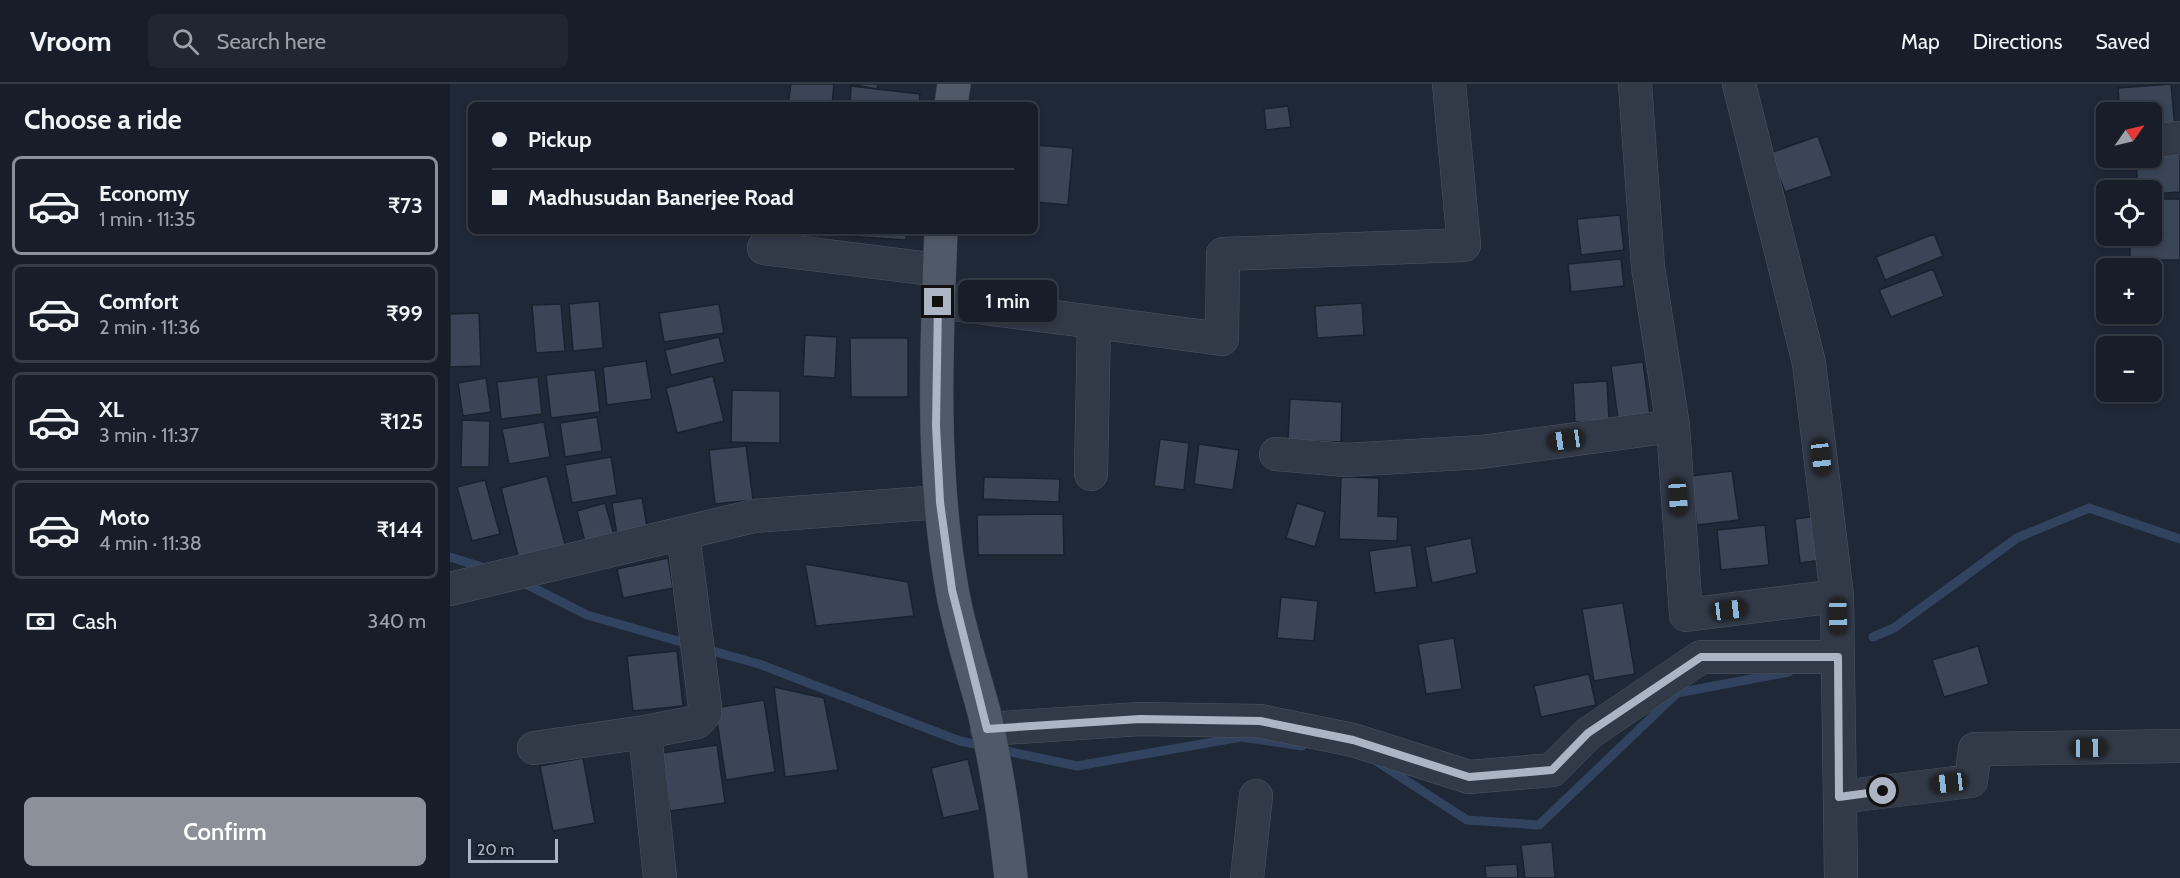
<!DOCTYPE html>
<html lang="en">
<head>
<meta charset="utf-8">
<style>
	body { margin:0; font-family:Cabin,sans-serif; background:#202731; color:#f1f3f6; height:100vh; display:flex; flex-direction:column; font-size:22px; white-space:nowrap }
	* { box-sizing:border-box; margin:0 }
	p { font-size:20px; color:#9ea2a8 }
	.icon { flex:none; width:33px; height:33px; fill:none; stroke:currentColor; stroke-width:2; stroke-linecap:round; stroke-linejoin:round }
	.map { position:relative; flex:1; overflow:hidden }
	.panel { display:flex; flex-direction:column; background:#171e29; width:450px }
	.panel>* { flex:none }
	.banner { position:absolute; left:18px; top:18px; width:570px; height:132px; border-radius:9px; box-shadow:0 3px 9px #0003,0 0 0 2px #363c46; display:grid; align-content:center; height:132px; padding:0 24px; background:#171e29 }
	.needle { width:39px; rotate:56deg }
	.controls { position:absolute; left:1646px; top:18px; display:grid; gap:12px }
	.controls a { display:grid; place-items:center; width:66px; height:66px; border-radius:9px; background:#171e29; box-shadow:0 3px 9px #0003,0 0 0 2px #363c46; font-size:30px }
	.scale { position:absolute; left:18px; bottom:15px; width:90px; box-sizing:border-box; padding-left:6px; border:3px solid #acb5c4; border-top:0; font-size:16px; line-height:21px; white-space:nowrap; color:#acb5c4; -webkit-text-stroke:4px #181f2b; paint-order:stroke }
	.end { position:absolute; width:27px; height:27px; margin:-14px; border:8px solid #acb5c4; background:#111; box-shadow:0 0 0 3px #111 }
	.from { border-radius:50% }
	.bubble { position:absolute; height:42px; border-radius:9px; background:#171e29; box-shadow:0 3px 9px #0003,0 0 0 2px #363c46; font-size:20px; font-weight:600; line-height:42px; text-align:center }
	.car { position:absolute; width:18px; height:36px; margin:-18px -9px; border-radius:8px; box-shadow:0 0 4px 2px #0007; background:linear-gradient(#222 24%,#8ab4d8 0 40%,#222 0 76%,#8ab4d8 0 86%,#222 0) }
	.banner b { display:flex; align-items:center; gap:21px; height:57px; font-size:22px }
	.banner b+b { border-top:2px solid #363c46 }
	.banner i { width:15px; height:15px; background:#f1f3f6 }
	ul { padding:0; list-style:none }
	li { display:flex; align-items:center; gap:18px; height:99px; margin:0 12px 9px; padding:0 12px; border:3px solid #363c46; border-radius:9px }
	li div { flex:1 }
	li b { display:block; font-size:22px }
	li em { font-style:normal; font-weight:600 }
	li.on { border-color:#8c9099 }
	li>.icon { width:54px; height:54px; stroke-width:1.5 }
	h2 { padding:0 24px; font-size:27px; line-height:72px }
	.pay { display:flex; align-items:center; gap:15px; height:66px; padding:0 24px; font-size:22px }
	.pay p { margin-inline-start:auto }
	.cta { display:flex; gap:12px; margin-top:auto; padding:12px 24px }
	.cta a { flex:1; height:69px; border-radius:9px; background:#8c9099; color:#fff; font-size:24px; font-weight:600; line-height:69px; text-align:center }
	header { display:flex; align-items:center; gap:36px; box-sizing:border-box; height:84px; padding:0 30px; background:#171e29; border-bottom:2px solid #363c46 }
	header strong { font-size:28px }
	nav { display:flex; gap:33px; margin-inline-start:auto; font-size:21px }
	.search { width:420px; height:54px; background:#202731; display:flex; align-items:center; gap:15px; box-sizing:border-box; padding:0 21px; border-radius:9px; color:#9ea2a8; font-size:22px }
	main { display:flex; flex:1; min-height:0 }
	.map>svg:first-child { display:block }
</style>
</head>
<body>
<header>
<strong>Vroom</strong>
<div class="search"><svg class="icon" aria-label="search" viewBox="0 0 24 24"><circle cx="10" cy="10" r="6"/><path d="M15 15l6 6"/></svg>Search here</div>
<nav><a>Map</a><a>Directions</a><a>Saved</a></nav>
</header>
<main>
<section class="panel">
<h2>Choose a ride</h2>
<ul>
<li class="on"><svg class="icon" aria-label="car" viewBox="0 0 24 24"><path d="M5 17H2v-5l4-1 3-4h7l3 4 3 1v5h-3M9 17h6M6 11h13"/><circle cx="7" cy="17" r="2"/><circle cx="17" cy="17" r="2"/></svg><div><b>Economy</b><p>1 min · 11:35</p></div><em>₹73</em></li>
<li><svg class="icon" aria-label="car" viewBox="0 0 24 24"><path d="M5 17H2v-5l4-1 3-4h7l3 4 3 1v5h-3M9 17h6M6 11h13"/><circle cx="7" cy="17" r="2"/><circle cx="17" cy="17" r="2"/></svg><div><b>Comfort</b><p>2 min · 11:36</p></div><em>₹99</em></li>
<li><svg class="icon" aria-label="car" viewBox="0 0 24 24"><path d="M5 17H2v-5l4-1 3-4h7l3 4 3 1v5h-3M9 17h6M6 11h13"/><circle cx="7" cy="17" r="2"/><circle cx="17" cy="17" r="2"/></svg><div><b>XL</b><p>3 min · 11:37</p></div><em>₹125</em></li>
<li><svg class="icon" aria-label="car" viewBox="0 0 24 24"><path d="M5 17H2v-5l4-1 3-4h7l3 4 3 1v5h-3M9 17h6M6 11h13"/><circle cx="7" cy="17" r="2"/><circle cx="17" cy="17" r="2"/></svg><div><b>Moto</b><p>4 min · 11:38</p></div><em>₹144</em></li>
</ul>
<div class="pay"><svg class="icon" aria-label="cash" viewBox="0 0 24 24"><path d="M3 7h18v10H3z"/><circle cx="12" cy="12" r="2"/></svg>Cash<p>340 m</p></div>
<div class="cta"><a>Confirm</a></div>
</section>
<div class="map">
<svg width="1730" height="794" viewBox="0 0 1730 794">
	<rect width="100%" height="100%" fill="#1f2837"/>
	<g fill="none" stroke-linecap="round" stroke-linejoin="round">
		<!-- stream -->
		<path stroke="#31435f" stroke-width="9" d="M0,473l38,12
			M70,497l67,34 105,30
			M1423,553l21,-9 123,-90 72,-30 91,31
			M255,565l54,15 201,77 24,5
			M547,665l80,17 164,-29 61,9
			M929,679l88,57 72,5 138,-132 112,-21"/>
	</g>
	<!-- building -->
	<path fill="#3a4657" stroke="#1a212e" stroke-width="1.5" d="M341,0h43l-2,21h-44z
		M399,0h29l-1,5z
		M1721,0l4,44 -24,2v-18h-31l-2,-24z
		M401,2l69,8 -1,11h-69z
		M838,22l3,21 -25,3 -2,-21z
		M1368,52l14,40 -47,16 -15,-39z
		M585,61l38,3 -5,57 -33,-3z
		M1730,65v43l-29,2v-4h-13l-2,-32h15v-7z
		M1701,115h29v61h-50v-24h21z
		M1170,131l4,35 -43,5 -4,-36z
		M381,147h76l-1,9 -75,-5z
		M1484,150l9,22 -58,24 -9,-23z
		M1171,175l3,27 -53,6 -3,-28z
		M1483,185l11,27 -53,21 -12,-27z
		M149,217l4,47 -30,3 -4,-47z
		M912,219l2,32 -47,3 -2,-32z
		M111,220l4,47 -29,2 -4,-48z
		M269,220l5,29 -60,9 -5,-29z
		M29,229l2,53 -31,1v-53z
		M355,251l32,2 -2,41 -32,-2z
		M269,253l6,25 -54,13 -6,-25z
		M400,254h58v59h-57z
		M196,277l6,38 -45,6 -4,-38z
		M1193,278l7,54 -32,3 -7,-53z
		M145,286l5,42 -49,6 -5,-43z
		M263,292l11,45 -47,12 -11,-45z
		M88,293l4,37 -41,5 -4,-37z
		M36,294l5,34 -28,4 -5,-33z
		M1157,297l2,39 -34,2 -2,-39z
		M282,306l48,1v52l-49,-1z
		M840,315l52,3 -1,40 -53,-2z
		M147,333l5,34 -37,6 -5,-34z
		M12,336l28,1 -1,46h-28z
		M94,338l6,35 -41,7 -7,-35z
		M710,355l29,4 -5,47 -30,-4z
		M749,360l40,6 -6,40 -39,-6z
		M296,362l7,54 -38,4 -6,-54z
		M161,373l6,38 -45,8 -7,-38z
		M1282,387l7,49 -42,5 -6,-49z
		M97,392l19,72 -47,12 -18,-72z
		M534,393l76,2 -1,23 -76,-3z
		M891,393l38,1 -1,38 20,1 -1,24 -58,-2z
		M35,396l15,54 -28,7 -15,-54z
		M192,414l7,40 -31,4 -6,-39z
		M155,419l11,39 -29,8 -10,-39z
		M847,419l28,9 -10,35 -29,-9z
		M613,430l1,41h-86l-1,-40z
		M1373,431l6,44 -29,4 -5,-44z
		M1315,441l4,40 -48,5 -4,-40z
		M1021,454l6,35 -45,10 -7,-36z
		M961,461l6,42 -42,6 -6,-42z
		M218,474l5,30 -50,10 -6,-29z
		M355,480l103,18 6,34 -98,10z
		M831,513l37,4 -4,40 -37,-3z
		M1173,519l12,71 -41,7 -12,-72z
		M1004,554l8,51 -36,5 -8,-50z
		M1528,562l11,38 -45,13 -12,-37z
		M227,567l6,55 -50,5 -6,-55z
		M1139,590l7,31 -55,12 -7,-31z
		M324,603l50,11 14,72 -53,7z
		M314,616l11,72 -49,8 -11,-72z
		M267,661l8,58 -55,8 -8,-58z
		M133,674l12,65 -42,8 -13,-65z
		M518,675l12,51 -37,8 -12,-50z
		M1102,758l3,36h-30l-4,-33z
		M1067,780l1,14h-32l-1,-12z"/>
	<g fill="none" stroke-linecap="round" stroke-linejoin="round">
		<!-- minor casing -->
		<g stroke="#4d5562" stroke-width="34">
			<path id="minor" d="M1185,0l13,183 25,159 13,189 151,-19 4,282
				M1289,0l70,279 28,233
				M1701,57l29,-3
				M314,164l175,22
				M488,218l156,20
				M826,370l70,6 135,-8 192,-26
				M641,390l3,-152 128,17 1,-85 241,-9 -15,-161
				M0,505l304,-73 186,-14
				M537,645l153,-10 120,2 93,19 116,37 83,-7 37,-37 112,-76h137
				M195,648l15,146
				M84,664l111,-16 52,-10 8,-9v-7l-22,-172
				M1390,713l131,-16 4,-32 205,-3
				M797,794l9,-82"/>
		</g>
		<!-- major casing -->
		<g stroke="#3c4351" stroke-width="34">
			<path id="major" d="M501,21l3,-21
				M491,147c-5,120 -10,239 11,358 7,41 21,82 32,123 13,55 21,110 27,166"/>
		</g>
		<!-- minor -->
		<use href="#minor" stroke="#323a47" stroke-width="33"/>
		<!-- major -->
		<use href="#major" stroke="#505968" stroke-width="33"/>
	</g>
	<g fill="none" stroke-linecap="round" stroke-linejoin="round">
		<!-- route -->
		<path stroke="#acb5c4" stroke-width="8" d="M488,218l-2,124 4,76 12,88 35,139 153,-10 120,2 93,19 116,37 83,-7 36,-37 113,-76h137l1,140 44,-6"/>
	</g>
</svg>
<div class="controls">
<a><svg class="needle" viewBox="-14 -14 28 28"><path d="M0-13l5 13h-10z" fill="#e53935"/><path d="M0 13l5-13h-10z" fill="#9ea2a8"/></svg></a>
<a><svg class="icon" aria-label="locate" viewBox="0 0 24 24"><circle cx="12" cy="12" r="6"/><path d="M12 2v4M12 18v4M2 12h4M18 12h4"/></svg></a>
<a>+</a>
<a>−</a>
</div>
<div class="scale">20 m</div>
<i class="end from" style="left:1433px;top:707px"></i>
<i class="end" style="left:488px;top:218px"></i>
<div class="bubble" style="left:508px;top:196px;width:99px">1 min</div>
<i class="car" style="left:1116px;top:356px;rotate:262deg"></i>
<i class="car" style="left:1371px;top:373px;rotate:173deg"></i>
<i class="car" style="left:1228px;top:413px;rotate:176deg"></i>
<i class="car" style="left:1279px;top:526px;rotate:83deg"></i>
<i class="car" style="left:1388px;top:532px;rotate:179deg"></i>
<i class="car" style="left:1639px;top:664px;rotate:89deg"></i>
<i class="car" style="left:1499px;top:699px;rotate:263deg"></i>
<div class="banner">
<b><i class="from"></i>Pickup</b>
<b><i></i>Madhusudan Banerjee Road</b>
</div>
</div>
</main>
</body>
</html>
